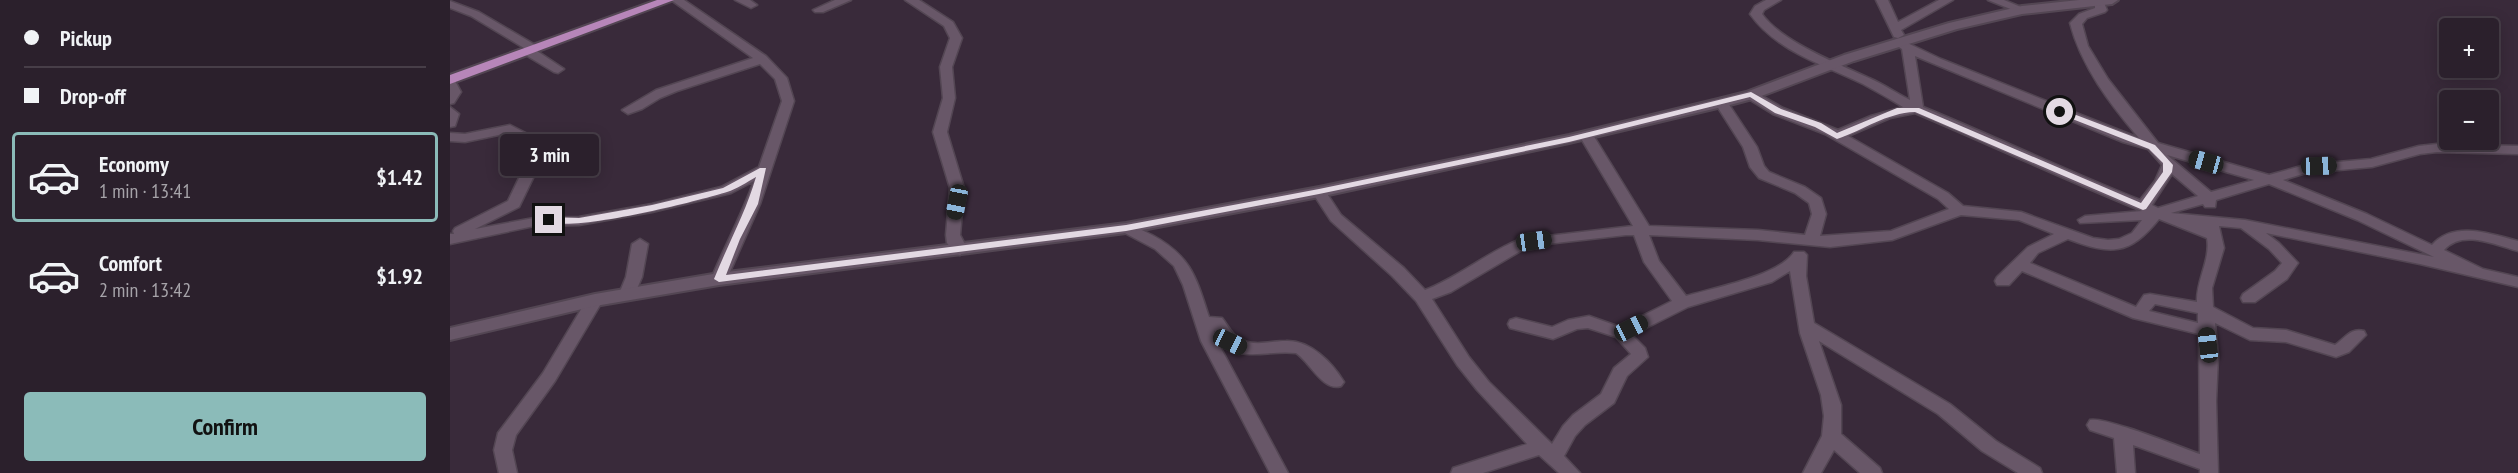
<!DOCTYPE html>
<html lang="en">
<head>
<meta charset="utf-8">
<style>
	body { margin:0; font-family:"PT Sans Narrow",sans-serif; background:#332834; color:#f1f3f6; height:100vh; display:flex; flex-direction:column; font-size:22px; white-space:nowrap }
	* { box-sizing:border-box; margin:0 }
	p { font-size:20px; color:#a6a3a9 }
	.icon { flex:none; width:33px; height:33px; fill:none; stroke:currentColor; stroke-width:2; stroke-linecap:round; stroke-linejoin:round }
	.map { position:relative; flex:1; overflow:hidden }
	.sheet { display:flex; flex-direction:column; background:#2b202c; width:450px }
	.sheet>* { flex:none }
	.top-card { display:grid; align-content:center; height:132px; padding:0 24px; background:#2b202c }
	.tools { position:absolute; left:1989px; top:18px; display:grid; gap:12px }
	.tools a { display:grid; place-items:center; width:60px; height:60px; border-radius:6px; background:#2b202c; box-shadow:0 3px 15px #0003,0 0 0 2px #473e48; font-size:30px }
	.end { position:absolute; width:27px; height:27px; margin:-14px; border:8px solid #e3d9e3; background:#111; box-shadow:0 0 0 3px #111 }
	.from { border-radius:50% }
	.bubble { position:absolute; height:42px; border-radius:6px; background:#2b202c; box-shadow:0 3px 15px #0003,0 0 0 2px #473e48; font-size:20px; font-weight:700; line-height:42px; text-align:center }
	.car { position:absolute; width:18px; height:36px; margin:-18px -9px; border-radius:8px; box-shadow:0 0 4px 2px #0007; background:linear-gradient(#222 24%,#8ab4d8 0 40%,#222 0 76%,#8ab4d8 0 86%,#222 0) }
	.top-card b { display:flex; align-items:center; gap:21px; height:57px; font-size:22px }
	.top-card b+b { border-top:2px solid #473e48 }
	.top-card i { width:15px; height:15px; background:#f1f3f6 }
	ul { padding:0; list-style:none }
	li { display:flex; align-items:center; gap:18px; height:90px; margin:0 12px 9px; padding:0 12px; border:3px solid transparent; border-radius:6px }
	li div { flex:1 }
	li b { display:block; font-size:22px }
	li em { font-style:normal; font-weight:700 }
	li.on { border-color:#8bbbb9 }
	li>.icon { width:54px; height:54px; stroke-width:1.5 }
	.cta { display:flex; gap:12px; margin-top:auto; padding:12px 24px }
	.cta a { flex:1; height:69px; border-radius:6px; background:#8bbbb9; color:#111; font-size:24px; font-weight:700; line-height:69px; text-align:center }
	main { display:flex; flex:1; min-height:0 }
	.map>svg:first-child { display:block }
</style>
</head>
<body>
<main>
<section class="sheet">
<div class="top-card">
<b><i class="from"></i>Pickup</b>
<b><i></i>Drop-off</b>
</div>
<ul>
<li class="on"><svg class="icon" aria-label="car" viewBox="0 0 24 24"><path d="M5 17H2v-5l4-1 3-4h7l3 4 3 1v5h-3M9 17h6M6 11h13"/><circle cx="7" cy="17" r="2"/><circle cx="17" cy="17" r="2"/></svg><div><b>Economy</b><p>1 min · 13:41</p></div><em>$1.42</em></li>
<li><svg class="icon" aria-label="car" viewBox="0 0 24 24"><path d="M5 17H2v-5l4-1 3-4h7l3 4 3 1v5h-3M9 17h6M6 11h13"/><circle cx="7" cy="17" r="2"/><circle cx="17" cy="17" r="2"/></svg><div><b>Comfort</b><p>2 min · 13:42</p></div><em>$1.92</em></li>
</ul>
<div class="cta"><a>Confirm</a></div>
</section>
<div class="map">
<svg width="2068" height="473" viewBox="0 0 2068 473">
	<rect width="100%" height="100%" fill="#392a3a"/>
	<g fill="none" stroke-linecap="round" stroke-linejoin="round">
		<!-- minor casing -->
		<g stroke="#534653" stroke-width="3">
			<path id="minor" d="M221,0h13l82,56 21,22 7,23 -34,103 -35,79 -6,1 -8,-5c14,-33 31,-65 43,-98l-23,12 -79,19 -73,13 -45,1 -84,18v-10h4l-1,-3 2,-3 53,-27 11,-23 19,-30 -30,-15 -43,9 -15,-1v-8l15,1 45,-9 43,22 -20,31 -14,29 -44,22 59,-11 45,-1 73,-13 69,-17 38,-20 23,-66 -7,-22 -15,-15 -83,27 -17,7 -18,11 -14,5 -6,-4 34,-20 97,-32z
				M285,0h15l7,5 -6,3z
				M385,0h16l-28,12h-8l-2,-2z
				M455,0h14l34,22 9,16 -10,29 3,31 -8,34 17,56 -4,47 8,15 -8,5 -5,-2 -8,-10 -1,-8 4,-47 -17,-56 10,-34 -3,-31 10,-29 -6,-12z
				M1316,0h15l-17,10 -2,4c20,28 75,49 107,64 14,6 27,15 41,22l-8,-51 -9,-6 6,-4 42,20 198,79c-29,-34 -58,-72 -69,-115l9,-9 16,-6v-8h8l4,10 -2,2 -18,6 -5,6 6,22 20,33 50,64 111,32 36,-10 66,-6 48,-13 18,-2 81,2v8l-81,-2 -17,2 -48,13 -66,6 -23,7 84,34 65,31c22,-25 59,-11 86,-4v10c-23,-6 -55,-22 -74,-1l39,19 35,8v10l-98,-23 -154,-31 13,10 19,20 -11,16 -32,23h-12l-2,-4 2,-4 32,-23 7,-8 -13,-14 -28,-21 -22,-2 5,22 -12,40 1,19 40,21 33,2 49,15c10,-7 16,-18 29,-14l2,4 -17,17 -13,5 -50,-15 -36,-2 -35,-17 3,34 -2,44 2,72h-18v-4l-67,-24 2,28h-18l-3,-35 -24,-8 -3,-5 3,-5c14,-4 90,27 110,34l-1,-120 -66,-16 -111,-47 -13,14h-12l-2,-4 2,-4 31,-30 26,-13 -35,-14 -58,-5 -69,25 -62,7 -72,-7 -109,-5 10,26 27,35c27,-8 93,-20 108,-44h10l3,3 -1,21 8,47 136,81 46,37 44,27 2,5h-24l-36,-22 -44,-37 -119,-73 22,64v29l39,34 2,5h-22l-26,-23 -13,23h-18l19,-37 2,-20 -3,-21 -21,-62 -10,-62 -18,11 -84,25 -56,28 13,13 3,9 -21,19 -13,27 -29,22 -10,11 -11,20 16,17h-21l-20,-18 -56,18h-32l2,-5 74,-24 -50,-54 -20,-25 -41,-64 -24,-25 -61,-55 -19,-29 2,-3h10l17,26 63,53 21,22c34,-13 62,-38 96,-51l112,-13 -54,-91 7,-4 7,4 56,91 109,4 47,5 7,-21 -3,-11 -14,-10 -36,-15 -9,-11 -7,-20 -28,-44 6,-4 5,1 31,47 7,19 5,6 36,15 16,11 5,16 -6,22 71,-5 58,-22 -11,-10 -113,-65 -52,-20 -26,-16 -2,-3 2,-3h8l28,16 55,22 33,-14 32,-9c-13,-8 -27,-16 -40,-23 -39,-19 -87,-33 -113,-70l5,-8zM1465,56l208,86 25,7 14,16 -7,16 -15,19c-73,-29 -144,-63 -217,-93zM1465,113c76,32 150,67 227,98l-57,5 -7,4 2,3 62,-3 -10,13 -13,6 -11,1 -15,-2 -72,-26 -58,-6 -15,-13 -100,-57 42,-18zM1717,155l87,25 -43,12zM1722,174l26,22 -40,12 -6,-3zM1819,184l88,36 77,37 -189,-37 -74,-7 32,-9 2,3h10l1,-7zM1709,219l48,19c4,22 -11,42 -10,64l-47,-8 -6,1 -8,12 -106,-44 8,-10 30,-14c43,16 61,17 91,-20zM1176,235h8l10,27 28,39 -52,26 -31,-11 -21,4 -16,7 -36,-9 -6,2 -2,4 2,4 43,11 24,-10 11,-1 28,9 15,17 -17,14 -13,26 -28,21 -10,11 -11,18 -63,-62 -20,-25 -37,-58 19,-7 78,-46zM1705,304l43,9v10l-49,-12z
				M1426,0h12l10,22 41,-22h14l-52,30 3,5 -6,3 -4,-1z
				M1538,0h16l24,10 -6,3 -4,-1z
				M0,1l29,11 58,34v5l27,18 -6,4 -4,-1 -30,-18v-6l-53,-32 -21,-8z
				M0,78l4,1 7,13 -7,11 -4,1z
				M0,107l9,7 -4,12 -5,1z
				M676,223c9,3 17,8 26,12 39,21 44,42 57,82l13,1c6,7 9,17 18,21 15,8 30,2 46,2 24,-1 46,21 58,41l-3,4c-18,6 -31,-24 -45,-33 -34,-4 -60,15 -82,-23l3,11 71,132h-18l-69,-132 -18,-56 -9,-19 -19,-17 -34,-18 -2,-3 2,-3z
				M190,239l8,5 -6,33 -9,21h-12l-2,-4 7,-17 6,-33z
				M145,295l6,1 2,4 -48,81 -39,54 -4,15 5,23h-18l-5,-23 4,-17 45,-60 46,-77z"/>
		</g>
		<!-- tertiary casing -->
		<g stroke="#534653" stroke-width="4">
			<path id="tertiary" d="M1629,0h39l-6,4 -90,10 -65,15 -103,32 -98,37 -30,8 -157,37 -250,54 -193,36 -407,52 -124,21 -145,34v-12l145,-34 124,-21 407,-50 193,-36 250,-52 149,-36 28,-7 98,-37 105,-32 73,-17z"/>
		</g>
		<!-- trunk casing -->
		<g stroke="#534653" stroke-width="4">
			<path id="trunk" d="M207,0h17l-224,84v-9z"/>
		</g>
		<!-- minor -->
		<use href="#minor" fill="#685768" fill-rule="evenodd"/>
		<!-- tertiary -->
		<use href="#tertiary" fill="#685768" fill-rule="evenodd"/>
		<!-- trunk -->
		<use href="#trunk" fill="#b786b9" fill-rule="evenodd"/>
	</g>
	<!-- route -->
	<path fill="#e3d9e3" d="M1301,92l30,17 40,14 16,10 60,-25h22l222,95 22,-31v-9l-14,-14 -92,-36v-3h6l92,35 18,20 -1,7 -26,37 -3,1 -228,-98c-29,1 -51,18 -78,27l-22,-12 -40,-14 -25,-16 -181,45 -250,52 -193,37 -407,51 -5,-3c14,-35 32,-67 42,-102 -9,5 -19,12 -29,15 -29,9 -162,43 -182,28l4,-3 30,1 73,-13 71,-17 37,-20h6l-8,36 -18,35 -14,36 400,-50 193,-36 250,-52z"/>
</svg>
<div class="tools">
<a>+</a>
<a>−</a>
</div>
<i class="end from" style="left:1610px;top:112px"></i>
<i class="end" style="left:99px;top:220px"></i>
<div class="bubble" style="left:50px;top:134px;width:99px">3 min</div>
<i class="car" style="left:1756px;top:162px;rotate:286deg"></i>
<i class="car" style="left:1869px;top:166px;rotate:88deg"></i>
<i class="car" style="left:507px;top:202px;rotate:191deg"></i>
<i class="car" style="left:1084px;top:241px;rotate:82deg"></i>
<i class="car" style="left:1181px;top:328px;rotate:63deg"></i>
<i class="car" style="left:780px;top:342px;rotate:115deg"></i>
<i class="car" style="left:1758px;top:345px;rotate:353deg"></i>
</div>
</main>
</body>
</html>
